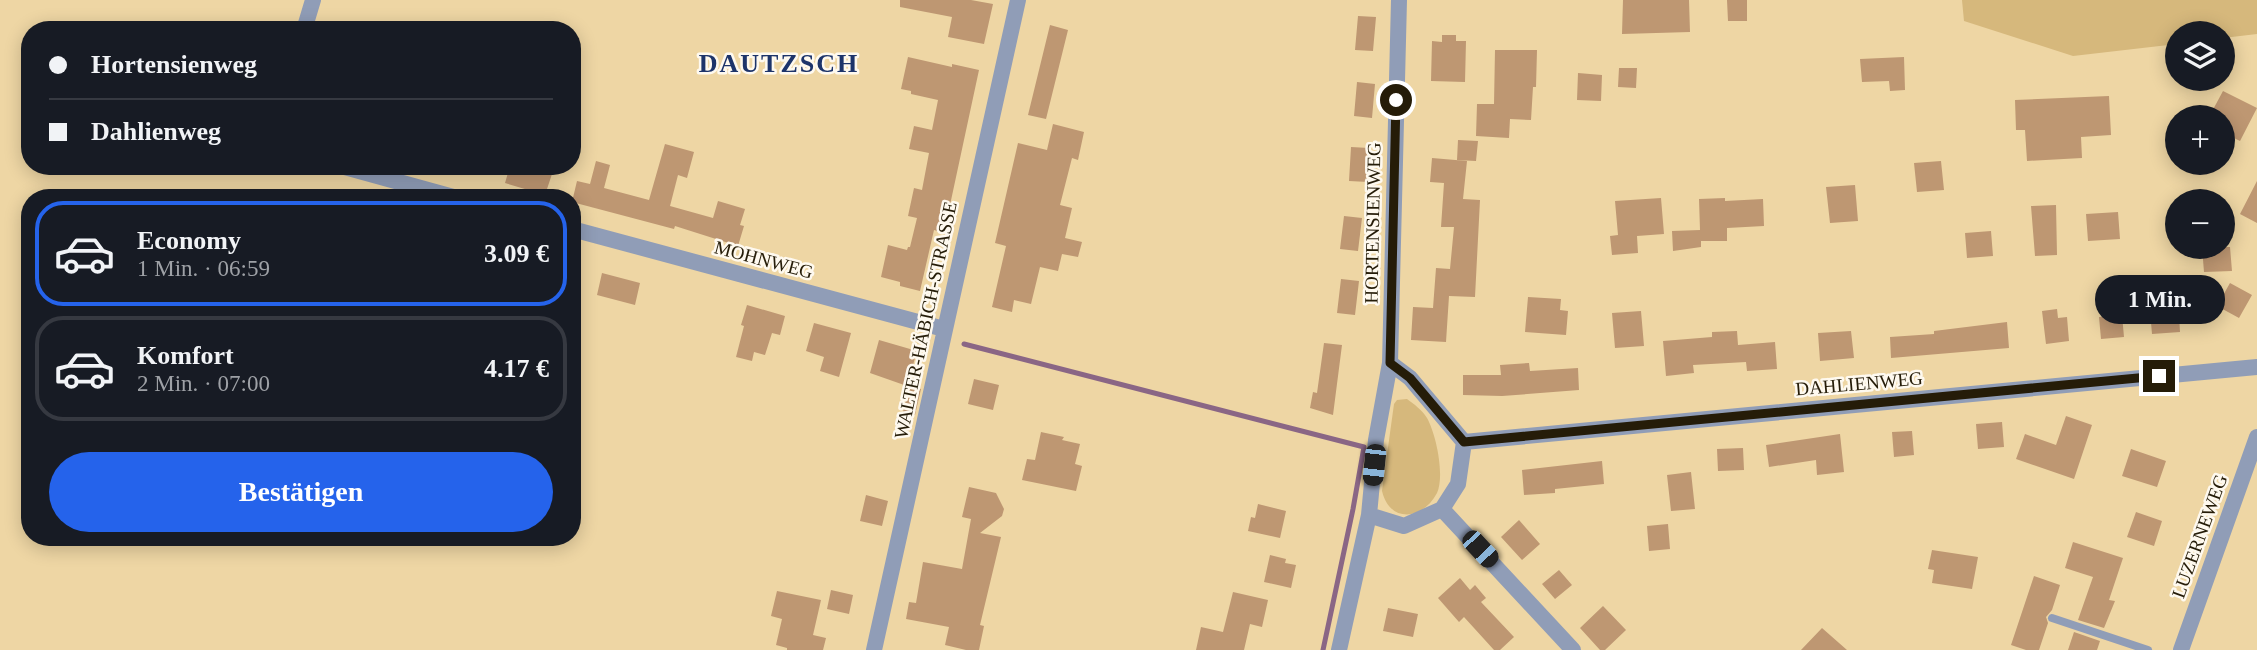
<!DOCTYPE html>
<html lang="de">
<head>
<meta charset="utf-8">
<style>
	body { margin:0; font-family:"Times New Roman",serif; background:#20242c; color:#f1f3f6; height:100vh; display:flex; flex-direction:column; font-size:26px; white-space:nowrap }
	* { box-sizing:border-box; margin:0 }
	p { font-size:23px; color:#9ea1a6 }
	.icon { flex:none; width:38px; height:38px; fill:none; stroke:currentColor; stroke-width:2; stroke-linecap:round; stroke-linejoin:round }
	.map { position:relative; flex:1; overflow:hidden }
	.sheet { position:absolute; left:21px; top:189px; width:560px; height:357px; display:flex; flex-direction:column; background:#171b24; border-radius:28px; box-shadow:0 4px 18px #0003 }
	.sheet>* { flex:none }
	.top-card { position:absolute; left:21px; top:21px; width:560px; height:154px; border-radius:28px; box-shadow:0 4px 18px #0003; display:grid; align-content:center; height:154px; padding:0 28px; background:#171b24 }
	.controls { position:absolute; left:2165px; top:21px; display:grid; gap:14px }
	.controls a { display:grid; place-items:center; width:70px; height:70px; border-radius:50%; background:#171b24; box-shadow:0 4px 18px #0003; font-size:35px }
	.end { position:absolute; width:32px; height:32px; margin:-16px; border:9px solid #251c08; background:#fff; box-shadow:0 0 0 4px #fff }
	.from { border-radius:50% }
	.bubble { position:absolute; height:49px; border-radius:24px; background:#171b24; box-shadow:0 4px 18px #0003; font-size:23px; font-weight:800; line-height:49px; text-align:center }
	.car { position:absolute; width:21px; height:42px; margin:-21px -10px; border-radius:9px; box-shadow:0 0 5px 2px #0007; background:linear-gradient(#222 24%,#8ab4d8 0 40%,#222 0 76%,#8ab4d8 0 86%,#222 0) }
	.top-card b { display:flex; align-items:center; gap:24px; height:66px; font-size:26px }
	.top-card b+b { border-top:2px solid #363941 }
	.top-card i { width:18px; height:18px; background:#f1f3f6 }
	ul { padding:12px 0 0; list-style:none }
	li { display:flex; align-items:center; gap:21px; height:105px; margin:0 14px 10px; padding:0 14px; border:4px solid #363941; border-radius:28px }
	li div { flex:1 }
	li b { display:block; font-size:26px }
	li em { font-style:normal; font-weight:800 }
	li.on { border-color:#2563eb }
	li>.icon { width:63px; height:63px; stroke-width:1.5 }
	.cta { display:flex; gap:14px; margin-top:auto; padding:14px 28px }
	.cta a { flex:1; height:80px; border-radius:42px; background:#2563eb; color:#fff; font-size:28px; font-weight:800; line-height:80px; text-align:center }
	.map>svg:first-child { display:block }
</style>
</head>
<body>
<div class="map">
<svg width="2257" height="650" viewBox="0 0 2257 650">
	<rect width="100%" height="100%" fill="#eed6a4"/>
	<!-- green -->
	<path fill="#d6b87c" d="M1962,0h295v34l-34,4 -1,-5h-45v11l-104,12 -109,-35z
		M1407,399c7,5 15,11 20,19 9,16 18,57 10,75 -14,27 -47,31 -55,-2l12,-87 3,-4z"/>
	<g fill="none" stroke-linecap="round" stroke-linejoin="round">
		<!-- stream -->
		<path stroke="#8a6685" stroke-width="5" d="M964,344l400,103 -11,62 -30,141"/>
	</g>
	<!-- building -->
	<path fill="#be9772" d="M900,0h71l22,4 -9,40 -36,-7 4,-20 -52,-10z
		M1623,0h66l1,32 -68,2z
		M1727,0h20v21h-19z
		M1358,16l18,1 -3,34 -18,-1z
		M1050,25l18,5 -22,89 -18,-4z
		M1442,35h14v6h10l-1,41 -34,-1 1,-40 10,1z
		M1495,50h42l-1,37h-3l-2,33 -21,-1 -1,19 -33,-2 1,-32h17z
		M908,57l44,10v-3l27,6 -35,163 -10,-3 -14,61 -20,-5v-4l-19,-5 7,-32 19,5 1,-3h2l7,-29 -9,-2 6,-28 8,2 7,-37 -20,-4 5,-23 18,4 6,-30 -27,-6v-3l-10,-2z
		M1904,57l1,33 -15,1 -1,-10 -27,1 -2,-23z
		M1619,68h18l-1,20 -18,-1z
		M1578,73l24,2 -1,26 -24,-1z
		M1357,82l18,2 -3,34 -18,-2z
		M2223,91l34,17 -17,33 -18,-9v-15h-13z
		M2109,96l2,39 -30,2 1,21 -55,3 -2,-31h-9l-1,-30z
		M1053,124l31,8 -6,28 -6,-2 -12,47 12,3 -7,30 17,4 -4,15 -16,-3 -4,17 -18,-4 -9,37 -17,-4 -2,12 -20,-5 14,-61 -11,-3 23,-100 29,7z
		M1458,140l20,1 -2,20 -19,-1z
		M665,144l29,8 -7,26 -9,-3 -8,31 43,12 5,-17 27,8 -5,16 4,1 -6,20 -63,-20 -1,3 -102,-27 5,-21 13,3 6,-23 14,4 -6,23 45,12z
		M1351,147l18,1 -1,34 -19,-1z
		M1432,158l35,3 -4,38 17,1 -5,97 -26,-1 -3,46 -35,-2 2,-33 20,1 3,-40 14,1 4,-42h-13l3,-44 -14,-1z
		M1941,161l3,29 -27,2 -3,-29z
		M510,166h31l-1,4 12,4 -7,21 -40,-12z
		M2257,181v42l-17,-9z
		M1855,185l3,36 -28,2 -4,-36z
		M1661,198l3,36 -27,2 1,17 -26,2 -2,-19 8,-1 -3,-34z
		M1725,198v3l38,-2 1,27 -37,2v13h-26v6l-28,4 -1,-20 28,-1 -1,-31z
		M2056,205l1,50 -22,1 -4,-50z
		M2118,212l2,27 -32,2 -2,-27z
		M1344,216l18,2 -4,33 -18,-2z
		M1991,231l2,25 -26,2 -2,-25z
		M2202,247h28l2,24 -28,1z
		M602,273l38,10 -5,22 -38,-10z
		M1341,279l18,2 -4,34 -18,-2z
		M2230,283l22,12 -13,23 -22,-12z
		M1528,297l33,2 -1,11 8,1 -2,24 -41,-3z
		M747,305l38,11 -5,19 -8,-2 -7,22 -11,-3 -2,9 -16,-4 8,-31 -3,-1z
		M2057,309l1,9 9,-1 2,24 -23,3 -4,-33z
		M2171,309v7l8,-1 1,17 -28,2 -2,-23z
		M1641,311l3,35 -29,2 -3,-35z
		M2122,315l2,22 -23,2 -2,-22z
		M2007,322l2,26 -118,10 -1,-21 44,-3v-3z
		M814,323l37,10 -12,44 -19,-6 4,-14 -18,-6z
		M1737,331l1,14 37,-3 2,27 -30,2 -1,-9 -53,3 1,8 -28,3 -3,-35 49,-4v-5z
		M1851,331l3,27 -34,3 -2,-28z
		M879,340l38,11 -10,35 -37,-13z
		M1324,343l18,2 -9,70 -23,-7 3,-16 4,1z
		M1529,363l1,8 48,-3 1,22 -77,6 -39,-1v-20h38l-1,-10z
		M974,379l25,6 -6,25 -25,-6z
		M909,386l12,3 -6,26 -12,-3z
		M2066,416l26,9 -18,54 -58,-20 9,-25 31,11z
		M2002,422l2,25 -26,2 -2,-25z
		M1912,431l2,24 -20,2 -2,-25z
		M1041,432l23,5 -2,3 18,4 -5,20 7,2 -6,25 -54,-11 5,-21 8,1z
		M1840,434l4,38 -27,3 -1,-15 -47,7 -3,-22z
		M1743,448l1,22 -26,1 -1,-22z
		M2131,449l35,12 -9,26 -35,-11z
		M1602,461l2,23 -49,5v4l-31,2 -2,-25z
		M1691,472l4,37 -24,2 -4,-36z
		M969,487l27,6 8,16 -2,7 -22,17 21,4 -21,88 4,1 -5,24h-13l-21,-5 4,-18 -43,-8 3,-17 7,1 7,-41 39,7 9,-50 -9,-2z
		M866,495l22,6 -6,25 -22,-5z
		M1258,504l28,7 -6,27 -32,-7 3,-14 4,1z
		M2136,512l26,9 -8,25 -27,-9z
		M1519,520l21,24 -18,16 -21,-23z
		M1668,524l2,25 -21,2 -2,-25z
		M2073,542l50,16 -14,42 6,1 -11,27 -26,-8 15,-43 -28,-9z
		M1932,550l46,7 -6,32 -40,-6 2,-13 -6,-1z
		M1270,555l16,4 -1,4 11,2 -5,23 -27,-6z
		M1559,570l13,15 -17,14 -13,-15z
		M2034,576l26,9 -8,25 -6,7 2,6 -9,27h-13l-15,-5z
		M1460,578l10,12 5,-5 11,13 -5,4 33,35 -14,13h-6l-30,-33 -5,5 -21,-24z
		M831,590l22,5 -4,19 -22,-5z
		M777,591l44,9 -8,35 13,3 -3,12h-36v-2l-11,-3 6,-26 -11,-3z
		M1233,592l35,8 -6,27 -12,-3 -6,26h-48l5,-23 22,5z
		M1603,606l23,24 -21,20h-5l-20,-22z
		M1388,608l30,6 -5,23 -30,-6z
		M1822,628l25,22h-46z
		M2074,632l26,9 -3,9h-29z"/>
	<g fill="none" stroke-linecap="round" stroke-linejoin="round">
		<!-- lane -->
		<path stroke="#909db7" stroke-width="8" d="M2052,618l96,32"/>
		<!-- street -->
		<path stroke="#909db7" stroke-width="16" d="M304,30l9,-30
			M341,166l116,32
			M572,229l372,100
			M1390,363l20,15 54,64 -6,42 -16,25 -38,17 -35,-11 7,-75 14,-77 9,-363
			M1464,442l793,-75
			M1442,509l131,141
			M874,650l144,-650
			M1339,650l30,-135
			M2181,650l76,-213"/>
	</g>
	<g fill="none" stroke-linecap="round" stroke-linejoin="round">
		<!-- route -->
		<path stroke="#251c08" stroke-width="9" d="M1396,100l-6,263 20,15 54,64 695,-66"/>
	</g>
	<g text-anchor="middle" stroke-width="5" stroke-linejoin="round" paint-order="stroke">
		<!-- street labels -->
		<g font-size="19" fill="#251c08" stroke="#fef9ef">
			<text transform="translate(1372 223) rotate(-89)" y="7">HORTENSIENWEG</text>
			<text transform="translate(764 259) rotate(15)" y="7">MOHNWEG</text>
			<text transform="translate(925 320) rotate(-78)" y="7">WALTER-HÄBICH-STRASSE</text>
			<text transform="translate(1859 383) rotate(-5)" y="7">DAHLIENWEG</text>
			<text transform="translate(2199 536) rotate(-70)" y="7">LUZERNEWEG</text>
		</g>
		<!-- district labels -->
		<g font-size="26" font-weight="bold" letter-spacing="2" fill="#1d346a" stroke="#fef9ef">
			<text x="779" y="72">DAUTZSCH</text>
		</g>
	</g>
</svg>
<div class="controls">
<a><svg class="icon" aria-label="layers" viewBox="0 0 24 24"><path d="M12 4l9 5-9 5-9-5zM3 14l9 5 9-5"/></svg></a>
<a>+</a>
<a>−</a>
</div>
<i class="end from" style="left:1396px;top:100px"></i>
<i class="end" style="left:2159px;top:376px"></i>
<div class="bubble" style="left:2095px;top:275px;width:130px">1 Min.</div>
<i class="car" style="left:1374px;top:465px;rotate:186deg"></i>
<i class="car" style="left:1480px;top:549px;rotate:137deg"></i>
<div class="top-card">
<b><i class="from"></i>Hortensienweg</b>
<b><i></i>Dahlienweg</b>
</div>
<section class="sheet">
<ul>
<li class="on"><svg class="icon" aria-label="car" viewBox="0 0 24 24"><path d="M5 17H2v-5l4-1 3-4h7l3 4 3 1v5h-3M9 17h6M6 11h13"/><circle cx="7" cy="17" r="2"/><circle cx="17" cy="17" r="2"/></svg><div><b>Economy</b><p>1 Min. · 06:59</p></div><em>3.09 €</em></li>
<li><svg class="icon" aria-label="car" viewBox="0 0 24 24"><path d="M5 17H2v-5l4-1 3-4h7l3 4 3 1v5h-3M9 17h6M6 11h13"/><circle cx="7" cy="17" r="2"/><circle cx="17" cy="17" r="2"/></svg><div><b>Komfort</b><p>2 Min. · 07:00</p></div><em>4.17 €</em></li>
</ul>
<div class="cta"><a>Bestätigen</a></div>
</section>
</div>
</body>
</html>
